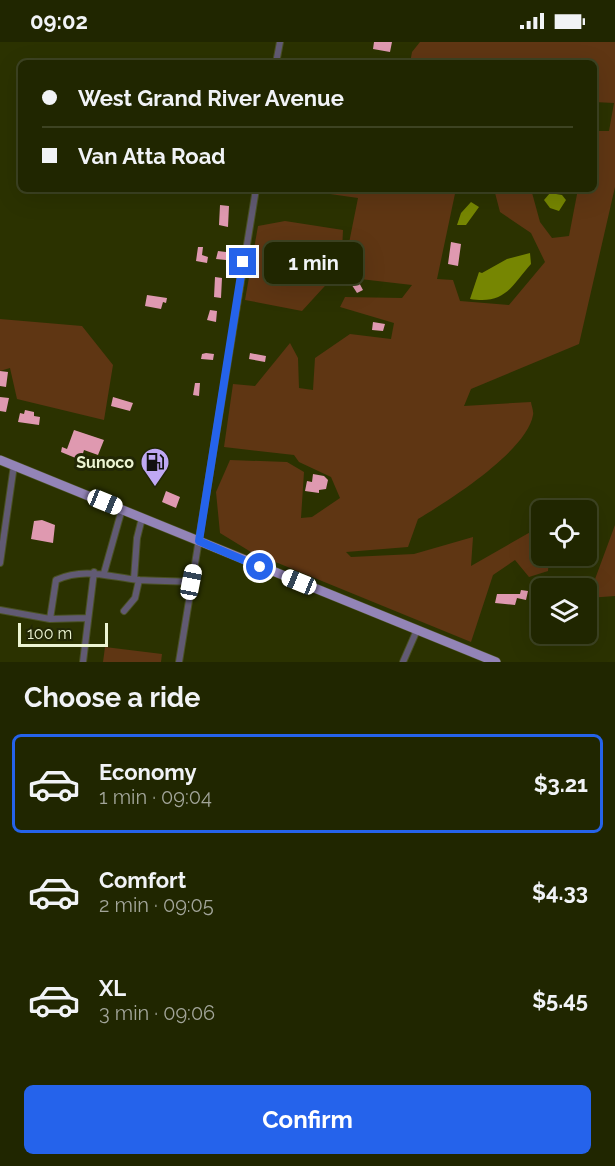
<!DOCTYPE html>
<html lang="en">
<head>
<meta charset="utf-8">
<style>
	body { margin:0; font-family:Raleway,sans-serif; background:#282e0a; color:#f1f3f6; height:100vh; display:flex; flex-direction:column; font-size:22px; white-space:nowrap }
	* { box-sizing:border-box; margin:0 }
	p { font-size:20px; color:#a2a599 }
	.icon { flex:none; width:33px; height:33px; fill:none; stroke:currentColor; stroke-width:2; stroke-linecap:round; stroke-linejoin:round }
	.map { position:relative; height:620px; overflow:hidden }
	.side { display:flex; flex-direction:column; background:#202600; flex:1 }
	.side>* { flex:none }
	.top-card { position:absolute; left:18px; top:18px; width:579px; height:132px; border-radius:9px; box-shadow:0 6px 24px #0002,0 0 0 2px #3d4322; display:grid; align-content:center; height:132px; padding:0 24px; background:#202600 }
	.fabs { position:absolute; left:531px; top:458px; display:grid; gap:12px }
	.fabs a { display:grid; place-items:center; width:66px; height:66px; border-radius:9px; background:#202600; box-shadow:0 6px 24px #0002,0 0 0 2px #3d4322; font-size:30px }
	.scale { position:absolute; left:18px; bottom:15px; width:90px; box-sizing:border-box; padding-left:6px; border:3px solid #ecf4d2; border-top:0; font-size:16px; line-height:21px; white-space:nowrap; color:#ecf4d2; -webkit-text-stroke:4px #222705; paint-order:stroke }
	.end { position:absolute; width:27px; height:27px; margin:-14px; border:8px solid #2563eb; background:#fff; box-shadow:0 0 0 3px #fff }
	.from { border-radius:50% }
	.bubble { position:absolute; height:42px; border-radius:9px; background:#202600; box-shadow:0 6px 24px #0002,0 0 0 2px #3d4322; font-size:20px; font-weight:700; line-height:42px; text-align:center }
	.car { position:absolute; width:18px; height:36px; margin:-18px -9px; border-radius:8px; box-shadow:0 0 4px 2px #0007; background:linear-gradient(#fff 24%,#345 0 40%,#fff 0 76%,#345 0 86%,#fff 0) }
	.top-card b { display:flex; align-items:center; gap:21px; height:57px; font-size:22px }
	.top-card b+b { border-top:2px solid #3d4322 }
	.top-card i { width:15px; height:15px; background:#f1f3f6 }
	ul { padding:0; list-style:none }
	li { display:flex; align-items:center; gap:18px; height:99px; margin:0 12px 9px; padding:0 12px; border:3px solid transparent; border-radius:9px }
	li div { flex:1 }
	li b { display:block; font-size:22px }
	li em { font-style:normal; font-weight:700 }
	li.on { border-color:#2563eb }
	li>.icon { width:54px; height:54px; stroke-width:1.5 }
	h2 { padding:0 24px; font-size:27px; line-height:72px }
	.action { display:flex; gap:12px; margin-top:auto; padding:12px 24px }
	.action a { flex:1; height:69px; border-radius:9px; background:#2563eb; color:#fff; font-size:24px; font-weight:700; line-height:69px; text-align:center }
	.status { display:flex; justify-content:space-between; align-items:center; height:42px; padding:0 30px; background:#202600; direction:ltr }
	.status svg { height:16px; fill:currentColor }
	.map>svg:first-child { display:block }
</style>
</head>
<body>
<div class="status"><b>09:02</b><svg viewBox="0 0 49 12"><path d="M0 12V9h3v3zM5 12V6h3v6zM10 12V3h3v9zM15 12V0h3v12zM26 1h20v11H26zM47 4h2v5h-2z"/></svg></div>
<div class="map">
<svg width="615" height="620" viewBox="0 0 615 620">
	<rect width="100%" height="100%" fill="#2b3200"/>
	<!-- green -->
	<path fill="#5f3613" d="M420,0h195v145l-36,157 -108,45 -7,17 67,-4c0,3 3,9 2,13 -6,36 -85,86 -115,104l-10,28 -62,5 5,5 63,-3 59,-17 -2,29 70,-40 1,29h7l-1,16 -19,6 -14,-17 -22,15 -22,67 -220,-90 -31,-19 -4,-41 14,-32 57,2 17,10 -3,46 11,-1 28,-19 -9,-21 -32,-15 -5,-7 -70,-8 9,-63 22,2 35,-43 8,15 1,30 14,2 2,-32 35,-24 41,5 3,-16 -54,-16 5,-10 57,1 10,-13 -78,-9 -32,35 -57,-11 13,-74 27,-5 58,9 -1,21 5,2 11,-55 -63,-9h161l-19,90 16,1 7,21 49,4 36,-43 -14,-29 -31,-21 -6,-23h37l9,33 12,16 17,-2 9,-47h16v-58h15l5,-28 -20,-1v-39h-184l2,-11z
		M0,277l82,7 31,39 -9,55 -87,-21 -7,-31 -10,3z
		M615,483v71l-27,2z
		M105,605l57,7 -1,8h-58z"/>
	<!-- water -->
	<path fill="#768602" d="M550,151l12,2 4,5 -7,11 -9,-3 -6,-8z
		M471,160l8,5 -13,18h-9l4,-12z
		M530,211l1,11c-19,21 -25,41 -61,35l9,-27 3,1 25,-14z"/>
	<!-- building -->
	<path fill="#df99b0" d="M374,0h18l-2,10 -17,-3z
		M220,163l9,1 -1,21 -9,-2z
		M451,200l10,2 -3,22 -10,-2z
		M198,205h5l-1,8 6,2 -1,6 -11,-2z
		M218,209l8,1v8l-10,-1z
		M355,233l8,15 -6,3 -9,-14z
		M215,235l7,1 -1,20 -7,-1z
		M147,253l20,3 -1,5 -3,-1 -2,7 -16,-3z
		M210,268l7,1 -1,11 -9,-2z
		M373,280l12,2 -2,7 -11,-1z
		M206,311l8,1 -1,6 -12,-1 1,-5z
		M250,311l16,3 -1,6 -16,-3z
		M0,329l8,1 -2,15 -6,-1z
		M195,341h5l-1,13 -6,-1z
		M0,355l9,1 -3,14 -6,-1z
		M113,355l20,6 -3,8 -19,-5z
		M25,368l9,2v4l6,1 -1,8 -21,-3 2,-9 4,1z
		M74,388l30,10 -6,15 -14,-5 -3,10 -3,-1 -17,-7 1,-5 5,2z
		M313,432l11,2 4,4 -2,9 -7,1v3l-14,-2 2,-10 5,1z
		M166,449l14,6 -4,11 -14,-6z
		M42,478l13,5 -2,18 -22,-4 3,-18z
		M521,548l7,1 -2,9 -9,-2 -2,7 -20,-2 2,-9h23z"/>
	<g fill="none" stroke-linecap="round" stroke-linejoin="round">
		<!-- street casing -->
		<g stroke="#4a5122" stroke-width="8">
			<path id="street" d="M276,21l4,-21
				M0,521l14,-98
				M104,531l18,-64
				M134,537l3,-41 5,-20
				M0,568l50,9 37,-1
				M124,569l11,-13 4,-18
				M50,577l6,-39c29,-13 53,-3 83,0 17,1 35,1 52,2
				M83,620l11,-90
				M179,620l77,-473
				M403,620l14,-32"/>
		</g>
		<!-- primary casing -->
		<g stroke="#4a5122" stroke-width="10">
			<path id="primary" d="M0,418l496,202"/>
		</g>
		<!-- street -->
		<use href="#street" stroke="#615a73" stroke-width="6"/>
		<!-- primary -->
		<use href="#primary" stroke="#9384b7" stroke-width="9"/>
	</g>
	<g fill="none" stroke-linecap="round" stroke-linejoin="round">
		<!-- route -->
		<path stroke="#2563eb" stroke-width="8" d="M243,220l-44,279 61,26"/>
	</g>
	<!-- icons -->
	<defs>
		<g id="fuel-pin" transform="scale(1.5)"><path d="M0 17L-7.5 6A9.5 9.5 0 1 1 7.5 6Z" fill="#bfa8f4" stroke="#222705"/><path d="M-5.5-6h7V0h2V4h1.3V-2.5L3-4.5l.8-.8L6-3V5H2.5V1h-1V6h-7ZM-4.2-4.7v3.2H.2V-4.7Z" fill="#111"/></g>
	</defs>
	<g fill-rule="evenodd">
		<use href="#fuel-pin" x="155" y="420"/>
	</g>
	<g text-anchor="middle" stroke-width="6" stroke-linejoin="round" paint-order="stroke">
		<!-- poi labels -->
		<g font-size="16" font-weight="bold" fill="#ecf4d2" stroke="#222705" text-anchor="end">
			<text x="134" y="426">Sunoco</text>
		</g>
	</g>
</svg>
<div class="fabs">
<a><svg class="icon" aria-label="locate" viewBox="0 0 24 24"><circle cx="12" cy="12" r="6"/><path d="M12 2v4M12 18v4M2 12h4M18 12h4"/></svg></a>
<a><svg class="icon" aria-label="layers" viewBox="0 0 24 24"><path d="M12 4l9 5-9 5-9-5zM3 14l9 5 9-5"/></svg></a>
</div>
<div class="scale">100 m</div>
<i class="end from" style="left:260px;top:525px"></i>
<i class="end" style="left:243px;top:220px"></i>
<div class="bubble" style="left:264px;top:200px;width:99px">1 min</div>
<i class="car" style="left:105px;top:460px;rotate:112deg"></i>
<i class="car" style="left:191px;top:540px;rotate:11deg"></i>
<i class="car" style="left:299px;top:540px;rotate:292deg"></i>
<div class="top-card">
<b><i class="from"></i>West Grand River Avenue</b>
<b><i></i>Van Atta Road</b>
</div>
</div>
<section class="side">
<h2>Choose a ride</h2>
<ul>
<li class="on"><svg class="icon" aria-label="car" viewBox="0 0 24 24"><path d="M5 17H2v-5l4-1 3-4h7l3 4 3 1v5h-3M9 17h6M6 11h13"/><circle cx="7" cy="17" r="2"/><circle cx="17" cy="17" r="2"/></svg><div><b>Economy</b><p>1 min · 09:04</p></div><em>$3.21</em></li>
<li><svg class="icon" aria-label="car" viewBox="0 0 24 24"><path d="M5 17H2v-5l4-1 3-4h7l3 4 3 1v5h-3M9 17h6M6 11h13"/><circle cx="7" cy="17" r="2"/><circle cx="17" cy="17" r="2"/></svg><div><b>Comfort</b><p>2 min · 09:05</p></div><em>$4.33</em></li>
<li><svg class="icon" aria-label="car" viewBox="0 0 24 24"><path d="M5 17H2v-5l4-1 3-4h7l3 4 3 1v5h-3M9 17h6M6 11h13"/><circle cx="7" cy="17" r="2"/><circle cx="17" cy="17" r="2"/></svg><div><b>XL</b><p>3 min · 09:06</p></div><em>$5.45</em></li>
</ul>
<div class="action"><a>Confirm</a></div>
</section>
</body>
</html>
